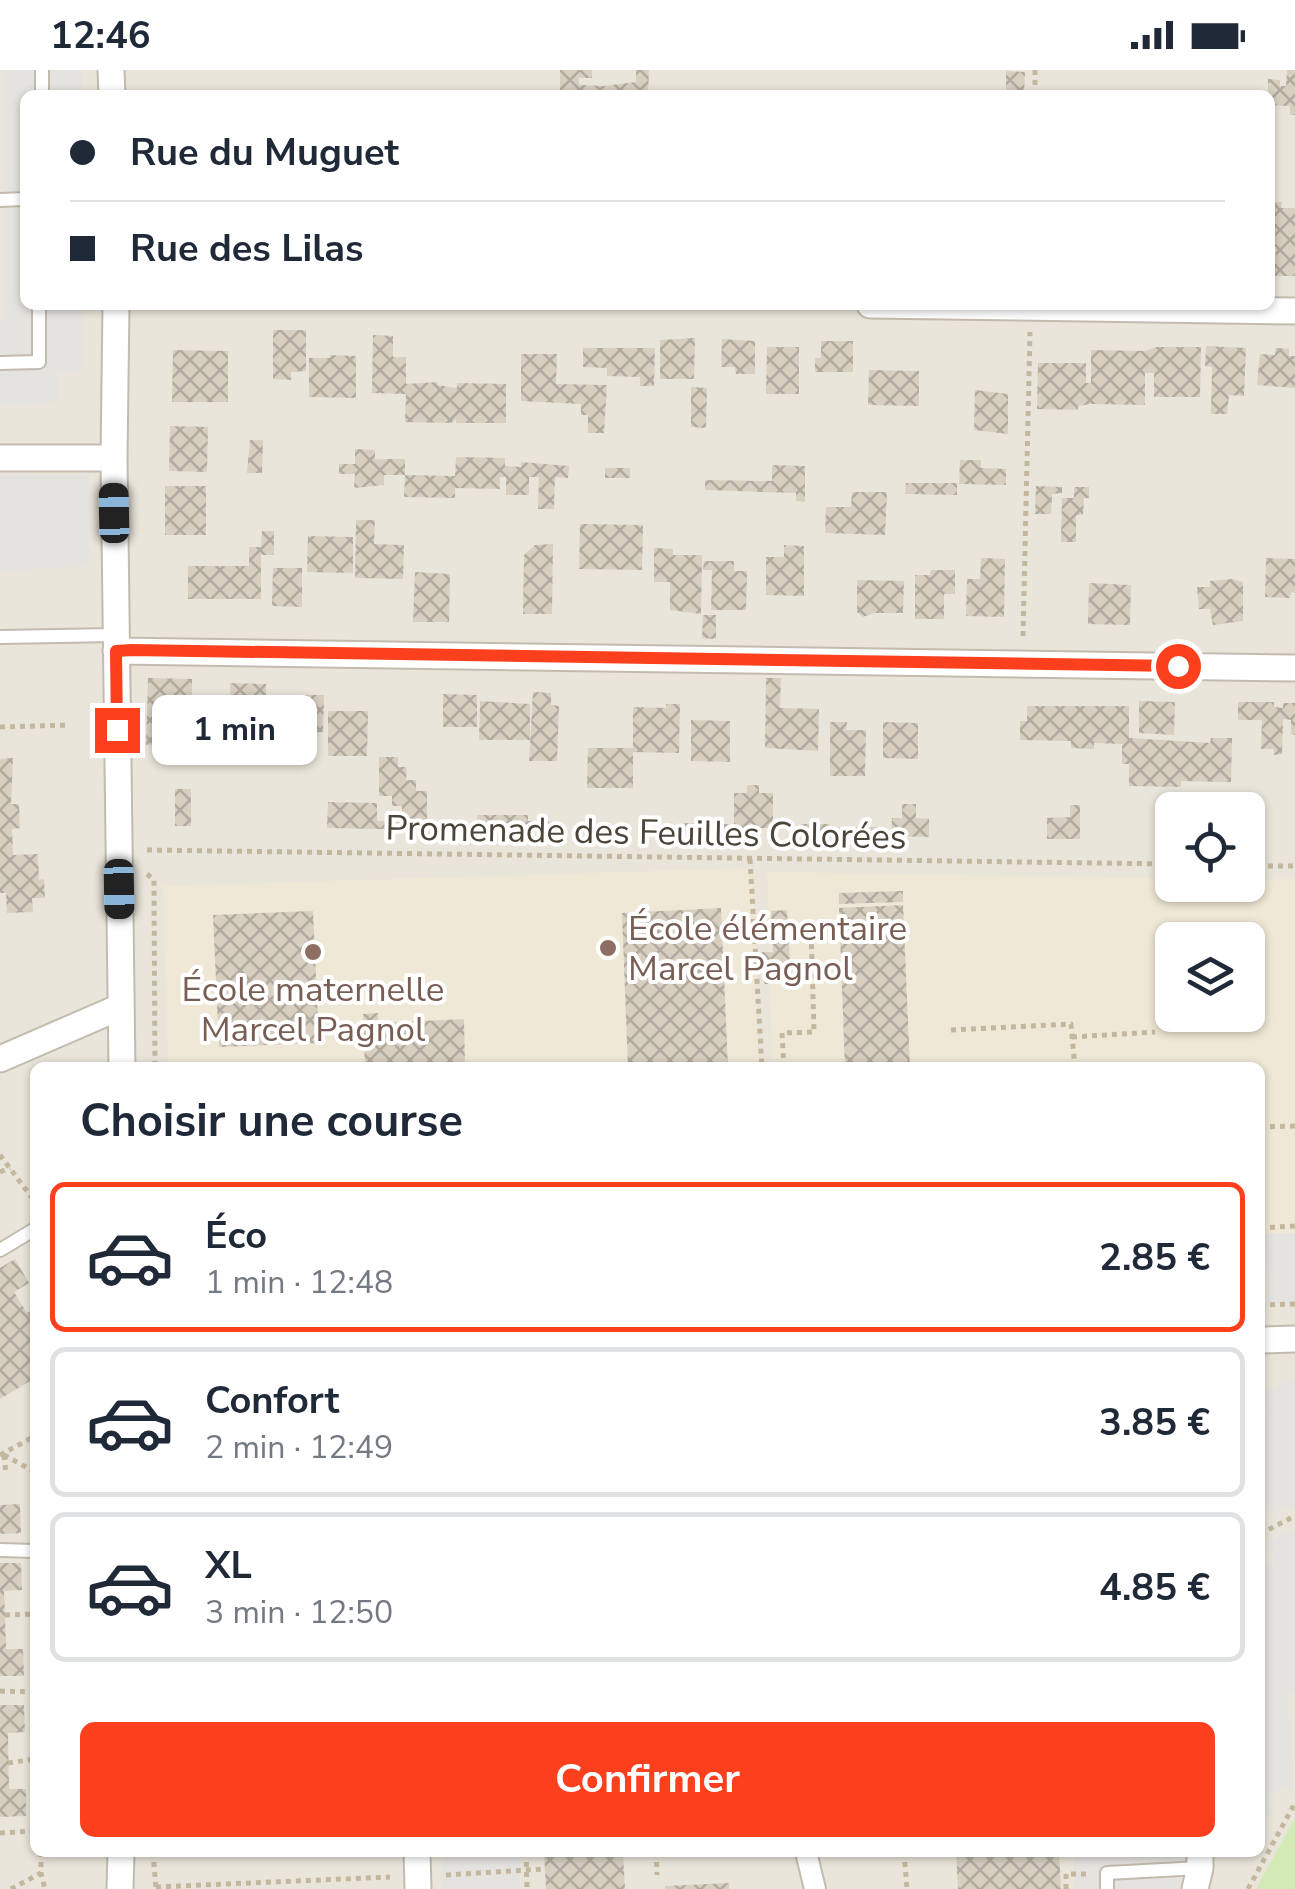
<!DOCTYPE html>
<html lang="fr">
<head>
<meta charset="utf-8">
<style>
	body { margin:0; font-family:"Nunito Sans",sans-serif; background:#f6f6f7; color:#1f2937; height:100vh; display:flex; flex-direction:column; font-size:38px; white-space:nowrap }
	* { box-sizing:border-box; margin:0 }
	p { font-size:32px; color:#747a83 }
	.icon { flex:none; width:55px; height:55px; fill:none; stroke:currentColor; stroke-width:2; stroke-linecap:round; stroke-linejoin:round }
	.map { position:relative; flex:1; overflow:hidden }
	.side { position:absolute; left:30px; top:992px; width:1235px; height:795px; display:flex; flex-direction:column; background:#fff; border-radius:15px; box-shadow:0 2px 8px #0004 }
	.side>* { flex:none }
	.hud { position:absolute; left:20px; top:20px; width:1255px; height:220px; border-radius:15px; box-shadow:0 2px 8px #0004; display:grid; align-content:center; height:220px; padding:0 50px; background:#fff }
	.controls { position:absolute; left:1155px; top:722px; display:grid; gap:20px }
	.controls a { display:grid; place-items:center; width:110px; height:110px; border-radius:15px; background:#fff; box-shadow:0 2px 8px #0004; font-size:50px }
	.end { position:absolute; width:45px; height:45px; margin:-22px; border:12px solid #fc3f1d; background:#fff; box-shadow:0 0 0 5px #fff }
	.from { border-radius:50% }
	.bubble { position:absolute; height:70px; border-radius:15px; background:#fff; box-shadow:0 2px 8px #0004; font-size:32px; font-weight:700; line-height:70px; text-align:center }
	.car { position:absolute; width:30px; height:60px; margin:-30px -15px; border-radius:12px; box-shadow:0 0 8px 2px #0007; background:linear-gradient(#222 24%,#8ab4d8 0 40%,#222 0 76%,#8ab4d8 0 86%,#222 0) }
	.hud b { display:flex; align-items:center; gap:35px; height:95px; font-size:38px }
	.hud b+b { border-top:2px solid #e0e1e3 }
	.hud i { width:25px; height:25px; background:#1f2937 }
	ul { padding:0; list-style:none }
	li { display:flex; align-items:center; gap:30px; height:150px; margin:0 20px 15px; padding:0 30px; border:5px solid #e0e1e3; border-radius:15px }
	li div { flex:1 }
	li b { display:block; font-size:38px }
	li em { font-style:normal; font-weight:700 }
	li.active { border-color:#fc3f1d }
	li>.icon { width:90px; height:90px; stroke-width:1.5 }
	h2 { padding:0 50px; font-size:45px; line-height:120px }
	.primary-button { display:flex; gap:20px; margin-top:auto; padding:20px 50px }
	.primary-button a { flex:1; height:115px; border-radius:15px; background:#fc3f1d; color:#fff; font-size:40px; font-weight:700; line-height:115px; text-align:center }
	.status { display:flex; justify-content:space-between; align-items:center; height:70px; padding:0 50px; background:#fff; direction:ltr }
	.status svg { height:28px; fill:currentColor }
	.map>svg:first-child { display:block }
</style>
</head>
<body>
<div class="status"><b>12:46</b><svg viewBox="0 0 49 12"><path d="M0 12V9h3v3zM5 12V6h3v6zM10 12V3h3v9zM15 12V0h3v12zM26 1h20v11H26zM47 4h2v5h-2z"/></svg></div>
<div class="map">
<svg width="1295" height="1819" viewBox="0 0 1295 1819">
	<defs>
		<pattern id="building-cross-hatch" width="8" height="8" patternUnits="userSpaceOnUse" patternTransform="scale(2.5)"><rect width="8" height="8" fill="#d8cfc1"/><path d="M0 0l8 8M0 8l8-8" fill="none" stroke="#b1aa9e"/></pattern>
	</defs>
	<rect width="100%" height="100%" fill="#f6f3ec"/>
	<!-- residential -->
	<path fill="#eae5da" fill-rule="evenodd" d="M0,0h1295v1819h-1295zM25,25h1245v210h-1245zM1172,740h76v75h-76zM1172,870h76v75h-76zM35,998h1225v784h-1225z"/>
	<!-- education -->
	<path fill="#efe8d6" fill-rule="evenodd" d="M753,798l6,199h-591l-5,-181z
		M767,802l405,6v7h76v-6h47v419l-35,2v-232l-488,-1zM1172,870h76v75h-76z"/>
	<!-- pitch -->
	<path fill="#d2eab5" d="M1295,1748v71h-39z"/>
	<!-- parking -->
	<path fill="#e5e3e0" d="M3,0h79v25h-57v210h58v66l-25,2v30l-58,3v-87h4z
		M89,404v92l-89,5v-96z
		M1295,1163v71l-28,1 -2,-71z
		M1295,1308v126l-22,11 -9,-17 -4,1v-83l7,-1 -7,-21z
		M1260,1436l3,62 12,-6 -7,-20 27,-13v161l-7,4 4,93 -23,6 2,22 -11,1z
		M441,1783h79v36h-78z
		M1074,1783h120l-15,36h-105z"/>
	<!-- building -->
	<path fill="url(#building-cross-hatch)" d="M560,0h32v8h-13v7l25,1 32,-4v-12h13l-1,25 -88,-1z
		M1287,0h8v45h-5v-9l-20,-1 -2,-10v-16l12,1v6h6z
		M1006,1l19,1 -1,23h-18z
		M1270,132h12l-1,6h14v68h-21l2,-29h-6z
		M273,260h33v41l-15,1v8l-18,-1z
		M373,265l20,1v21h13v27l32,-2v3l19,3v-5l49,1v39h-50v-4l-5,4 -46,-1 1,-28 -34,-1z
		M695,268l-1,41h-34v-39z
		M722,269l33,2v33h-19l-1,-7h-14z
		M821,271h32v31h-38v-14h6z
		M1206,276l40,2 -2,48 -15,-1 -2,19h-16l1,-47 -7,-1z
		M767,277h32v47h-33z
		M1155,277h46l-1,50h-46v-24h-9v32l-54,-1 -13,2v4l-41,-1 1,-46h48v20h5v-33l55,1z
		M583,278h72l-1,38h-14v-9l-33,-1v-8l-24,-1z
		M1275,278l14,1v7h6v32l-38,-3 3,-31 15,1z
		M173,280l55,1v51h-56z
		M521,284h36l-1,30 51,1 -3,48h-16v-18h-7v-11l-60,-3z
		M330,285l26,1v42l-47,-1v-39h21z
		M869,300l50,1v35l-51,-1z
		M691,317l16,1 -1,40 -15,-1z
		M975,320l33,4v40l-34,-4z
		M170,356l38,1 -1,45 -38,-1z
		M250,370h13l-1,33h-15z
		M355,379l20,1v9h30v16h-21v10l-30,3 1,-14h-16v-10h16z
		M456,387l49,1v8l16,1v-5l48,4 -1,12 -13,-1 -1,32h-16l1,-32h-10v18h-23v-18h-6v12l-45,-1v10l-51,-1 1,-22 50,1z
		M960,390h21v8l25,1v16l-47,-1z
		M772,395l33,1v36l-9,-1v-8l-91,-3v-10l67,1z
		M605,398h25v10h-25z
		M906,413h51v12l-52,-1z
		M165,416h41v49h-41z
		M1036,416l26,1v6l-10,1 -1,20h-16z
		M1074,417h15v11h-5l-1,17h-7v27h-15l1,-44h12z
		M852,422h35l-2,43 -60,-2 1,-26h25z
		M356,450h19l-1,24 30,1 -1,34 -48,-1z
		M580,454l63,1 -1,45 -63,-1z
		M262,461h12v24h-13v44h-73v-33h61v-19h12z
		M308,466l45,1v36l-46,-1z
		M553,474l-1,70h-29l1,-59 11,-10z
		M784,475l20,1v50l-38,-1v-38h18z
		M654,478l19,1v6h29l-1,59 -31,-4v-28h-16z
		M981,488l24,1 -1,58 -38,-1 1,-37h13z
		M1266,488l29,1v34l-4,-1 -1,6 -25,-1z
		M704,491h30v10h13l-1,39h-35l1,-40h-9z
		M273,498h29v39l-30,-1z
		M931,500h24v24h-11v25h-29v-44h15z
		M415,502l35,2 -1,48h-36z
		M1232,509l11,3v39l-30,4 -3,-16h-11l-2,-22h13v-6z
		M857,510l47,1 -1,32h-29l-11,4 -6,-5z
		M1089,513l42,2 -1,40 -42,-1z
		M703,545h13v24l-14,-1z
		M148,608l44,1v39l-28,-1v28h-18z
		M766,608h15l-1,30 39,1 -1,42 -53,-3z
		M230,613l36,1v46h-20l-1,10h-14z
		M533,622l18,1v12l8,1 -2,55h-28z
		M443,624l34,1v32h-34z
		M291,625h33l-1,37 -33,1v-8h-5l1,-21h5z
		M480,631l50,3v36h-51z
		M1139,631l36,1 -1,33 -35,-2z
		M1238,632h36v5l9,1v-5h12v32l-4,-1v-14l-8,-1 -1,35 -8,1v-6h-13l1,-29h-24z
		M666,634h14l-1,49 -46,-1v36h-46l1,-40h45v-41l33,1z
		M1027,636h102v32l81,5 1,-5h21l-1,44 -50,-1v6l-52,-1v-22h-7v-20l-28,-1v6l-23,-1v-7l-51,-1v-19h7z
		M328,641h40l-1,45h-39z
		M691,650l39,1v41l-39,-1z
		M830,652h17l-1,8h20l-1,46h-35z
		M883,652l35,1v36l-35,-1z
		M379,687h19v10h9l-1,13h10v11h11v39l-100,-2 1,-26 49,1v18h25v-15h-10v-10h-13z
		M13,688l-2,46h8l1,24 -8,1 1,26 25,-1 1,26 5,-1 1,19h-13l1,14 -26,1 -1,-20h-6v-134z
		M747,715h12v8h14v35h-39v-35h13z
		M175,719h16v37h-16z
		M902,734h14v14l13,1v18l-38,-1 1,-18h10z
		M1070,735h10v34h-33v-21l23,-1z
		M477,745h51v6l26,1v9l-76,-1z
		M678,753l51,1 -1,10 -50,-1z
		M801,754h28v11h-28z
		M839,757h46l-1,9 -45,-1z
		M903,821v11l-64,2v-11z
		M903,835l7,163h-65l-6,-160z
		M721,838l7,160h-100l-6,-155z
		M787,840l4,73 -27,1 -2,-32h11l-2,-41z
		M313,841l6,132 -100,4 -6,-132z
		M378,943v10l86,-4 1,49h-100l-2,-54z
		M15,1189l14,24 -15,9 21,34v52l-35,21v-131z
		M20,1434l1,29 -21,1v-29z
		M0,1493h21l1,27 -18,1 1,24 1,34h17l1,27h-24z
		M0,1635h24l1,27 -17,1 1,56h17v27l-26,1z
		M544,1782h79l2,37h-79z
		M956,1782h103l2,37h-103z
		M729,1813v6h-64v-3z"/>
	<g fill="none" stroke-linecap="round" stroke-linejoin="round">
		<!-- service casing -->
		<g stroke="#c2bbae" stroke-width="16">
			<path id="service" d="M42,25v-25
				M0,130l25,-1
				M0,293l39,-1v-57
				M0,567l115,-2
				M0,1180l35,-21
				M0,1480l35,1
				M1107,1819v-16l93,-5"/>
		</g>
		<!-- pedestrian casing -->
		<g stroke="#c2bbae" stroke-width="24">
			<path id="pedestrian" d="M806,1782l9,37"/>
		</g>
		<!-- minor casing -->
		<g stroke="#c2bbae" stroke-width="29">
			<path id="minor" d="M111,0l1,25
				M116,235l-2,153 8,610
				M870,235l425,6
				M0,388h114
				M116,581l1179,17
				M0,989l120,-52
				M1260,1270l35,-1
				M417,1782l1,37
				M120,1819l1,-37
				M1195,1819l5,-21v-16"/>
		</g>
		<!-- path -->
		<path stroke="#c4b79f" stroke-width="5" stroke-dasharray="5 5" stroke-linecap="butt" d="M1035,25v-25
			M1023,566l7,-304
			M0,657l70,-2
			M147,780l1025,14
			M750,789l12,209
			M1248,796h47
			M147,804l7,6 1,188
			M951,960l120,-6 4,44
			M1072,967l83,-5
			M784,998l-2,-35 32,-1 -3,-103
			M1260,1057l35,-1
			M0,1085l35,47
			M0,1102l10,-4
			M1260,1158l35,-2
			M1260,1235l35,-1
			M28,1245l7,-3
			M0,1385l35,-19
			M4,1385l31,17
			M4,1385l2,19
			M1260,1464l35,-18
			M5,1545l30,-1
			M0,1621l35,1
			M8,1693l27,-4
			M0,1763l35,-2
			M41,1782v21l4,16
			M153,1782l3,37
			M526,1782l1,37
			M656,1782l1,23
			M904,1782l3,37
			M446,1805l97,-6
			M156,1817l234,-10
			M11,1819l30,-16
			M1066,1819v-15h22
			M1248,1819l47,-86"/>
		<!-- service -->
		<use href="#service" stroke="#fff" stroke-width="12"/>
		<!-- pedestrian -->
		<use href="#pedestrian" stroke="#fff" stroke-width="20"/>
		<!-- minor -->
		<use href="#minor" stroke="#fff" stroke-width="25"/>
	</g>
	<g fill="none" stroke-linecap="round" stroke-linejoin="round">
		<!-- route -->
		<path stroke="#fc3f1d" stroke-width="12" d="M117,660l-1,-79 16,-1 1046,16"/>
	</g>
	<!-- markers -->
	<g fill="#8d6e63" stroke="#fff" stroke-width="4">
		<circle cx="608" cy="878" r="10"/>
		<circle cx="313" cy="882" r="10"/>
	</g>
	<g text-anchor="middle" stroke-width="8" stroke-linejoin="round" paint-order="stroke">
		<!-- street labels -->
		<g font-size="35" fill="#4b4439" stroke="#fff">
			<text transform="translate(646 762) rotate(1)" y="12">Promenade des Feuilles Colorées</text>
		</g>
		<!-- education labels -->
		<g font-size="35" fill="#785e54" stroke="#fff" text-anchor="start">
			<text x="628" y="870">École élémentaire<tspan x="628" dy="40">Marcel Pagnol</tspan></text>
			<text x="313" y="931" text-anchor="middle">École maternelle<tspan x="313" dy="40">Marcel Pagnol</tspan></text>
		</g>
	</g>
</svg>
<div class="controls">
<a><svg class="icon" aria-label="locate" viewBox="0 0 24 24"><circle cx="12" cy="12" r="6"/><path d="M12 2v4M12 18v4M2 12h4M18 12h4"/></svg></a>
<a><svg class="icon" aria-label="layers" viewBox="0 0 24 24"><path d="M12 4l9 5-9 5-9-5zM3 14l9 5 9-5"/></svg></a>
</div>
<i class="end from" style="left:1178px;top:596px"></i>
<i class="end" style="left:117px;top:660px"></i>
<div class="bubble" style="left:152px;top:625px;width:165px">1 min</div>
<i class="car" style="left:114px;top:443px;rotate:359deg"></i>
<i class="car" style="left:119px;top:819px;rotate:179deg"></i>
<div class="hud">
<b><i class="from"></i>Rue du Muguet</b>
<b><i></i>Rue des Lilas</b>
</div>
<section class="side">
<h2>Choisir une course</h2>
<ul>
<li class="active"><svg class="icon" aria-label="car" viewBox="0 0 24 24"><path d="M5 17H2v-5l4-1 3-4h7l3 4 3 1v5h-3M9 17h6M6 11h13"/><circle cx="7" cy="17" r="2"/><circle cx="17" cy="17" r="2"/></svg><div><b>Éco</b><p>1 min · 12:48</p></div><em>2.85 €</em></li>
<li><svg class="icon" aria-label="car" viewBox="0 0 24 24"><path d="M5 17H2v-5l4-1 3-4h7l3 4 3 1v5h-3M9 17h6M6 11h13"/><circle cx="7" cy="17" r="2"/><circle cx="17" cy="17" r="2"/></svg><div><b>Confort</b><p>2 min · 12:49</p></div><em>3.85 €</em></li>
<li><svg class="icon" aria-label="car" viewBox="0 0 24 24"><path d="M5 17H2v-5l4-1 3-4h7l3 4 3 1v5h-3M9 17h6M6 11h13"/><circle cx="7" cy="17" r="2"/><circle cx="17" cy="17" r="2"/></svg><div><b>XL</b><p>3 min · 12:50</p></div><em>4.85 €</em></li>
</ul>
<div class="primary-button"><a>Confirmer</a></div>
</section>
</div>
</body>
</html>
